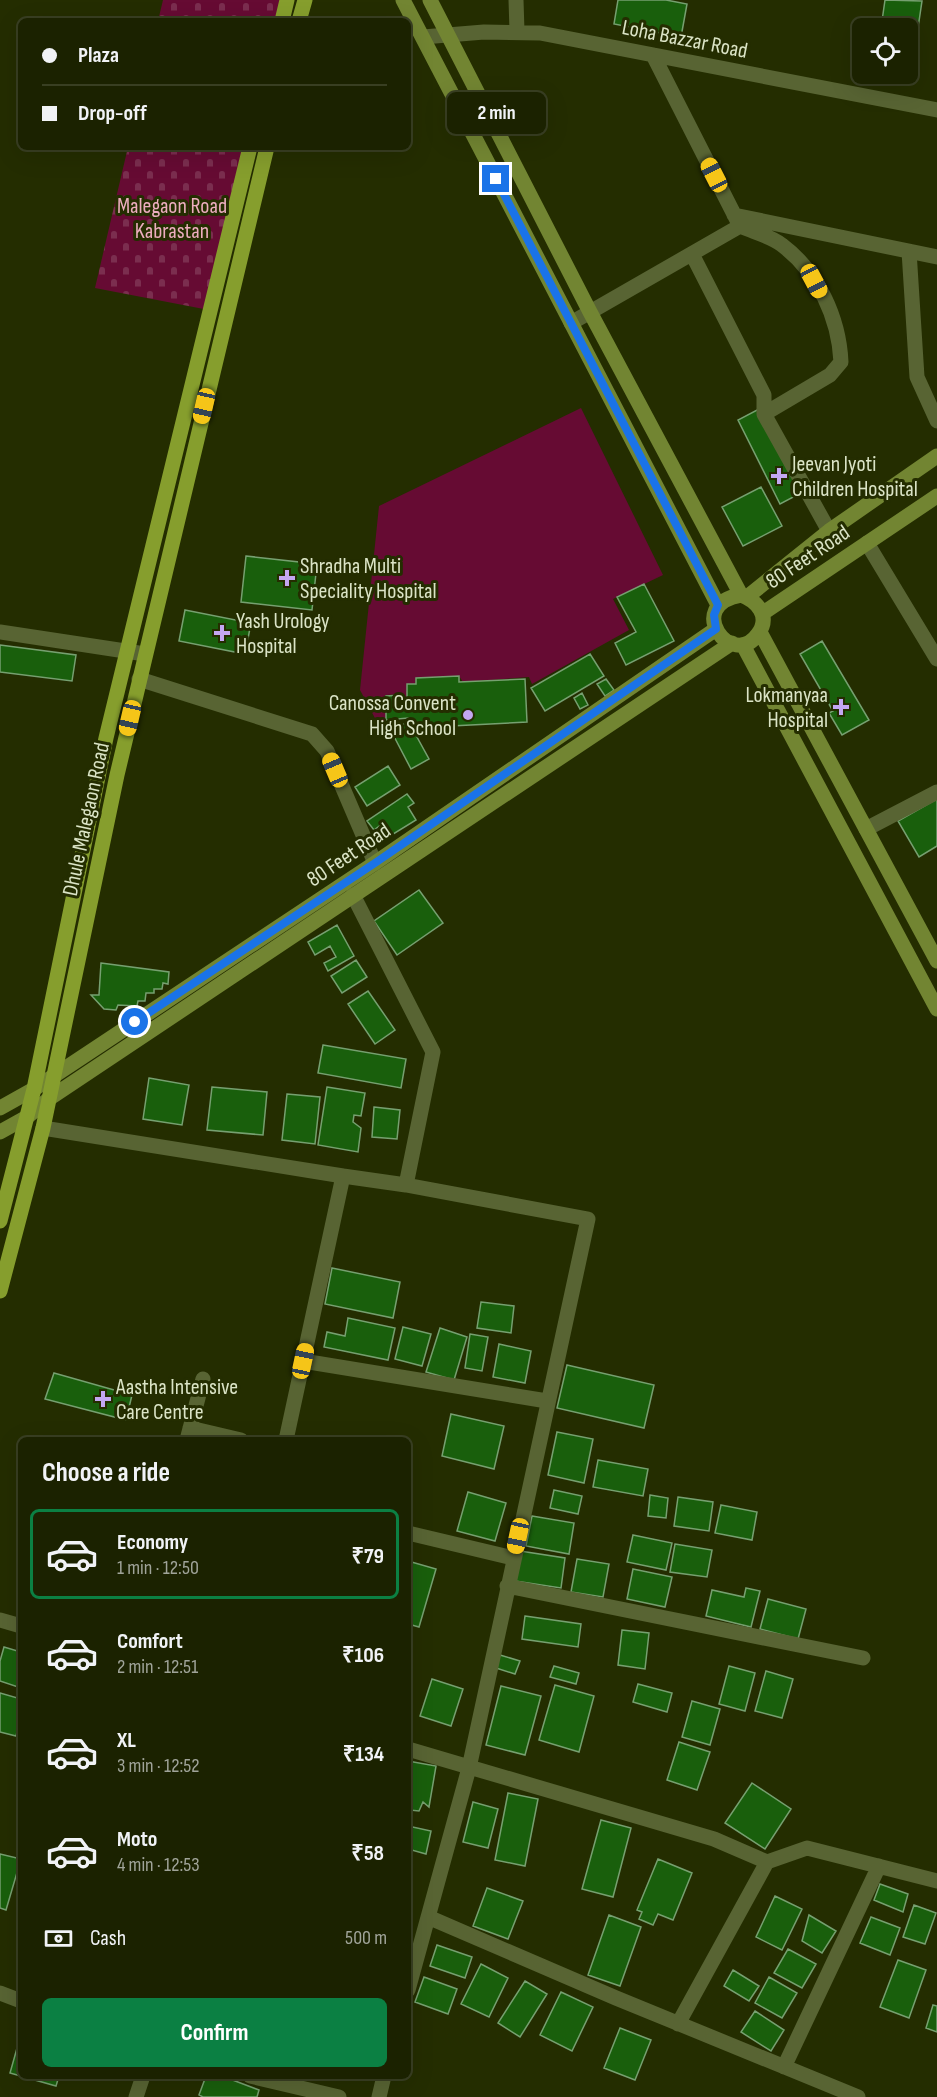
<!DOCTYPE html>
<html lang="en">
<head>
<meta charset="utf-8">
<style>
	body { margin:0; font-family:"Sofia Sans Condensed",sans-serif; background:#242a0a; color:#f1f3f6; height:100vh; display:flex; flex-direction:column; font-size:22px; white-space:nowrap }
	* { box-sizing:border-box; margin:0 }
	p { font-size:20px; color:#a0a499 }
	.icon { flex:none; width:33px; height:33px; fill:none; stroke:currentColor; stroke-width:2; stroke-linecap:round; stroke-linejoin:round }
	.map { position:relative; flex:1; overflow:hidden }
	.panel { position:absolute; left:18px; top:1437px; width:393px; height:642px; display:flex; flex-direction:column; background:#1b2200; border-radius:9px; box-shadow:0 6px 24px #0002,0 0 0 2px #393f22 }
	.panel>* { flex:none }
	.guide { position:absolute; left:18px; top:18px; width:393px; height:132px; border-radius:9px; box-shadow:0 6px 24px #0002,0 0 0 2px #393f22; display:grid; align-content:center; height:132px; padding:0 24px; background:#1b2200 }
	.fabs { position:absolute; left:852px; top:18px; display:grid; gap:12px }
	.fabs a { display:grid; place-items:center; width:66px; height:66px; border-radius:9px; background:#1b2200; box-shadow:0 6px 24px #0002,0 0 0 2px #393f22; font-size:30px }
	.end { position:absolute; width:27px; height:27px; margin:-14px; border:8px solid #1a73e8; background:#fff; box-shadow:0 0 0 3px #fff }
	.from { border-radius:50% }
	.bubble { position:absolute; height:42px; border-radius:9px; background:#1b2200; box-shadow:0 6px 24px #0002,0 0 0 2px #393f22; font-size:20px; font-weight:700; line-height:42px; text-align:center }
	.car { position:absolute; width:18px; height:36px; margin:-18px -9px; border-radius:8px; box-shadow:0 0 4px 2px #0007; background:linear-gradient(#f5c518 24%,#345 0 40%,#f5c518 0 76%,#345 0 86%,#f5c518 0) }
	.guide b { display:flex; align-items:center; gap:21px; height:57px; font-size:22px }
	.guide b+b { border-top:2px solid #393f22 }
	.guide i { width:15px; height:15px; background:#f1f3f6 }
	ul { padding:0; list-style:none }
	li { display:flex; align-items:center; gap:18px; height:90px; margin:0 12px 9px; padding:0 12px; border:3px solid transparent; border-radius:9px }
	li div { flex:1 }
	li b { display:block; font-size:22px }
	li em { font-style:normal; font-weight:700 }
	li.on { border-color:#0b8043 }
	li>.icon { width:54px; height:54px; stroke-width:1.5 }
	h2 { padding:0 24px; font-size:27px; line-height:72px }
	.pay { display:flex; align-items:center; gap:15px; height:66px; padding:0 24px; font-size:22px }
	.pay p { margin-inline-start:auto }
	.cta { display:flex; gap:12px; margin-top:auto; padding:12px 24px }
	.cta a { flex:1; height:69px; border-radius:9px; background:#0b8043; color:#fff; font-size:24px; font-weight:700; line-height:69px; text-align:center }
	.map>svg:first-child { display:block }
</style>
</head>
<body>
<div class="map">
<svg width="937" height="2097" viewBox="0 0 937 2097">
	<defs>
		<pattern id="cemetery-stones" width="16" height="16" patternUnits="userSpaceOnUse" patternTransform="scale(1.5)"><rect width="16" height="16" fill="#660b33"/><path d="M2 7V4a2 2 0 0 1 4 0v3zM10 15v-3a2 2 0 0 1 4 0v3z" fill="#7b2e4f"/></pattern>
	</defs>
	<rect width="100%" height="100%" fill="#242d00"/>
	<!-- cemetery -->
	<path fill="url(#cemetery-stones)" d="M163,0h122l-5,21h-122z
		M128,147h121l-40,163 -114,-22z"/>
	<!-- green -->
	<path fill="#660b33" d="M581,408l82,167 -50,24 16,31 -97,54 -3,-7 -66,5 -4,-6 -43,2 -1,6 -8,1v17h-4v-8l-18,1 1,25 -9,2 -17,-32 19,-184z"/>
	<!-- building -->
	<path fill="#195f0c" stroke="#76a070" stroke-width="1.5" d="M618,0h48l21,4 -6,33 -67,-13z
		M885,0l37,1 -11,74 -14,-1h11v-46h-27z
		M759,409l42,84 -21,11 -42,-84z
		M761,487l21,39 -39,20 -21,-39z
		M246,556l71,8 -5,46 -71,-8z
		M644,584l30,57 -48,24 -11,-22 21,-11 -19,-35z
		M185,610l66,13 -6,31 -66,-13z
		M822,641l47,79 -27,15 -13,-22 4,-2 -33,-57z
		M0,645l76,10 -4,26 -72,-9z
		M590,654l14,22 -59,35 -14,-23z
		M459,676v6l66,-3 2,43 -115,6 17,31 -18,10 -23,-44 20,-1v-6l-22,2v-24l16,-1v7l5,1v-19h9v-6z
		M606,679l8,11 -9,6 -8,-12z
		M582,693l6,12 -8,4 -6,-11z
		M388,766l12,19 -33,21 -12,-19z
		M407,794l7,9 -6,4 8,13 -26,16 -8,-12 -8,6 -7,-9z
		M937,799v47l-18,11 -21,-36z
		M419,890l24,33 -46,32 -23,-34z
		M337,925l17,31 -26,15 -4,-8 12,-6 -6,-11 -15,9 -7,-13z
		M356,960l11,17 -25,16 -11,-17z
		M101,963l68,9 -1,12 -5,-1 -1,6h-8v4h-8l-1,8h-7l-1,5 -19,-1 -2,5 -12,-1 -13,-14h8z
		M368,991l27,39 -20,14 -27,-40z
		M323,1045l83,14 -5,29 -83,-15z
		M149,1078l40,7 -7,40 -39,-6z
		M212,1087l55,5 -4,43 -56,-5z
		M327,1087l38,6 -4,23 -7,-1 -1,7 8,6 -3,24 -40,-7z
		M287,1094l33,3 -5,47 -33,-4z
		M374,1107l26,3 -3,29 -25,-2z
		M332,1268l68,14 -7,36 -68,-14z
		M481,1302l33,4 -3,27 -34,-5z
		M348,1318l47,10 -7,32 -64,-13 3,-15 18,4z
		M403,1327l28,7 -9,32 -27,-7z
		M440,1328l27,9 -13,43 -28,-8z
		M470,1334l18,3 -6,34 -17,-3z
		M499,1344l32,7 -6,32 -32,-6z
		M567,1365l87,20 -10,43 -87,-20z
		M54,1373l78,22 -6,25 -81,-21z
		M451,1414l53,12 -10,43 -52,-13z
		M557,1432l36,7 -9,44 -36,-8z
		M598,1460l50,9 -5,27 -50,-9z
		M554,1490l28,6 -4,18 -28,-6z
		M468,1492l38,11 -11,38 -38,-10z
		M650,1495l18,3 -2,20 -18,-2z
		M678,1497l35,5 -4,29 -35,-5z
		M721,1505l36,7 -5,28 -37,-7z
		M532,1516l42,7 -5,31 -43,-8z
		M633,1535l39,8 -6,27 -39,-8z
		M675,1544l37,6 -5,27 -37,-5z
		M520,1551l45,7 -4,30 -46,-7z
		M577,1559l32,5 -6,33 -32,-5z
		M408,1561l28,8 -17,58 -11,-3z
		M633,1569l39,8 -7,30 -38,-8z
		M746,1588l14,3 -9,36 -45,-11 6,-26 32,7z
		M768,1599l38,10 -8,30 -38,-10z
		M525,1616l56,8 -3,23 -56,-8z
		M622,1630l27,3 -4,36 -27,-4z
		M4,1647l17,5v36l-21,-7v-20z
		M500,1655l20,6 -5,13 -19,-6z
		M554,1666l25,7 -3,11 -26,-7z
		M729,1666l26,7 -10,38 -26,-7z
		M766,1671l27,8 -11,39 -27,-7z
		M432,1679l31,10 -12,37 -31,-10z
		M638,1684l34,9 -5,19 -34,-10z
		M555,1685l39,11 -15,56 -40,-12z
		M501,1686l40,10 -16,59 -39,-10z
		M0,1693l21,6v18l-5,19 -16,-4z
		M692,1701l28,8 -10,36 -28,-8z
		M679,1742l31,10 -13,38 -30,-10z
		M408,1761l28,5 -7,41 -6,-5 -4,9 -9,-1 -1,5z
		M752,1783l39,26 -26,40 -40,-26z
		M508,1793l30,6 -13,67 -30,-6z
		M473,1802l25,7 -10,39 -25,-6z
		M601,1820l30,8 -18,69 -31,-8z
		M408,1826l23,5 -5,23 -18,-5z
		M0,1854l21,5 -15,51 -6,-2z
		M658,1859l34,14 -19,47 -15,-6 -5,11 -14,-6 3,-7 -5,-2z
		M880,1884l28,10 -5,18 -29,-12z
		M487,1888l36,13 -15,38 -35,-13z
		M775,1896l27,13 -20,41 -26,-13z
		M914,1905l22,8 -11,31 -22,-7z
		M609,1915l32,12 -21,59 -32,-11z
		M809,1915l27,16 -14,22 -20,-12z
		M871,1917l29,11 -10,27 -30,-12z
		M437,1945l35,12 -7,21 -35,-12z
		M788,1949l28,15 -14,24 -28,-15z
		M898,1960l28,10 -17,48 -29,-11z
		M481,1964l27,14 -19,39 -28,-13z
		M733,1970l26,16 -10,15 -25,-15z
		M424,1977l33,12 -9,25 -33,-12z
		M769,1977l28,16 -15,25 -27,-15z
		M525,1981l22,13 -27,43 -22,-14z
		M561,1992l32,15 -21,44 -32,-16z
		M933,2005l4,1v26l-11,-4z
		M755,2011l29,19 -13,21 -30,-19z
		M620,2028l31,12 -16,40 -31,-12z
		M21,2034v42h38l-3,10 -46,-13z
		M206,2076h16l37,14 -2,7h-54l-4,-2z"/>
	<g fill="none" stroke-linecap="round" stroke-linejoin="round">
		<!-- street -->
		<path stroke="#586433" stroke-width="15" d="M516,0l1,31
			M423,37l61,-5 56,1 397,77
			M734,215l203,42
			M740,226c13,6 31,10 42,19 36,27 57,73 59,117l-11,13 -66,39 65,117
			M909,251l8,126 20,44
			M692,254l72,141v19
			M571,323l169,-97 -87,-171
			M867,543l70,116
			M0,632l145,22
			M139,679l173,55 15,17 48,112
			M866,829l71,-37
			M43,1128l300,48
			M406,1185l182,34 -119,549 -61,222
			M303,1361l244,40
			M190,1428l51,12
			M187,1440l16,-61
			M286,1440l57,-264 63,9 27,-133 -80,-157
			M408,1533l105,25
			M507,1586l356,72
			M0,1620l21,6
			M408,1749l306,90 53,23 40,-14 130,33
			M428,1917l188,81 242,99
			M0,1993l21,8
			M678,2024l89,-162
			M784,2067l95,-201
			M250,2076l89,21
			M136,2097l7,-21
			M379,2097l5,-21"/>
		<!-- secondary -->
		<path stroke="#728532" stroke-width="15" d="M403,0l315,605
			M430,0l160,312 151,283c16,6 30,21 17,39 -26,37 -75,-29 -17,-39
			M747,597l82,-66 108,-75
			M763,613l174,-117
			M760,632l177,329
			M743,645l194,364
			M0,1108l34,-19 341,-226 341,-234
			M0,1132l27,-15 23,-19 682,-455"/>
		<!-- primary -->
		<path stroke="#869e2d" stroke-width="15" d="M282,21l5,-21
			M299,21l6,-21
			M0,1221l34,-132 72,-351 144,-591
			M0,1291l43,-163 74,-353 150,-628"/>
	</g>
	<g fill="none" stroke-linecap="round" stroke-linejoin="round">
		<!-- route -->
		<path stroke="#1a73e8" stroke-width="8" d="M135,1022l240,-159 341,-234 -2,-14 4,-10 -222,-426"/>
	</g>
	<!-- markers -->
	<g fill="#c3a7f2" stroke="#242d00" stroke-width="2">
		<path d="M776 467h6v6h6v6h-6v6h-6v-6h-6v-6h6z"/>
		<path d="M284 569h6v6h6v6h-6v6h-6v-6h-6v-6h6z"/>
		<path d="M219 624h6v6h6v6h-6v6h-6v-6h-6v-6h6z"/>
		<path d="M838 698h6v6h6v6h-6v6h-6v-6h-6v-6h6z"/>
		<circle cx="468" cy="715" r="6"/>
		<path d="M100 1390h6v6h6v6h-6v6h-6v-6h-6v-6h6z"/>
	</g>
	<g text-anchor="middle" stroke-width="6" stroke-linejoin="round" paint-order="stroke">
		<!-- street labels -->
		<g font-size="22" fill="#dbe4c6" stroke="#242d00">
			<text transform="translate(685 38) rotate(11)" y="8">Loha Bazzar Road</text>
			<text transform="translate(807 556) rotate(-34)" y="8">80 Feet Road</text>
			<text transform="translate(85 819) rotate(-78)" y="8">Dhule Malegaon Road</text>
			<text transform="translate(348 854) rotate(-34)" y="8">80 Feet Road</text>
		</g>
		<!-- park labels -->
		<g font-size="22" fill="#edadbf" stroke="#242d00">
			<text x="172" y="213">Malegaon Road<tspan x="172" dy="25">Kabrastan</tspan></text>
		</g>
		<!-- poi labels -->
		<g font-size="22" fill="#dbe4c6" stroke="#242d00" text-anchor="start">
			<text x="792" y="471">Jeevan Jyoti<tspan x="792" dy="25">Children Hospital</tspan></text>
			<text x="300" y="573">Shradha Multi<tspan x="300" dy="25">Speciality Hospital</tspan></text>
			<text x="236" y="628">Yash Urology<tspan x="236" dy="25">Hospital</tspan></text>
			<text x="828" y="702" text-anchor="end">Lokmanyaa<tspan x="828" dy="25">Hospital</tspan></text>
			<text x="456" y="710" text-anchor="end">Canossa Convent<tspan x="456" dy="25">High School</tspan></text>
			<text x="116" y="1394">Aastha Intensive<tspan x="116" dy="25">Care Centre</tspan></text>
		</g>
	</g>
</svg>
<div class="fabs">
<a><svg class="icon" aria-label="locate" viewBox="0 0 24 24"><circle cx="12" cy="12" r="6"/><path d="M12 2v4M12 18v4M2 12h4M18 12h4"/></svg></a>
</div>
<i class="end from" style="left:135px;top:1022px"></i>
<i class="end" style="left:496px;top:179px"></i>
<div class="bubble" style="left:447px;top:92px;width:99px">2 min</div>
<i class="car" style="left:714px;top:175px;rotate:333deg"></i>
<i class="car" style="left:814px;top:281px;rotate:152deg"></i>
<i class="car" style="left:204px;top:406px;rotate:193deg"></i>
<i class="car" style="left:130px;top:718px;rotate:193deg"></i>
<i class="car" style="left:335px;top:770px;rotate:337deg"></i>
<i class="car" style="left:303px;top:1361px;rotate:12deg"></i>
<i class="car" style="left:518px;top:1536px;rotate:192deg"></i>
<div class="guide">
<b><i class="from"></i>Plaza</b>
<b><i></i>Drop-off</b>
</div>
<section class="panel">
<h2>Choose a ride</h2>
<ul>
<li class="on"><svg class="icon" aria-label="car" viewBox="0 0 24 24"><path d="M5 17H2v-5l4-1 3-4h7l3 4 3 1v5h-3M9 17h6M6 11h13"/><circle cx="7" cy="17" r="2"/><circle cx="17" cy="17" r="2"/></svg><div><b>Economy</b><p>1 min · 12:50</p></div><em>₹79</em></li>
<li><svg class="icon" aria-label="car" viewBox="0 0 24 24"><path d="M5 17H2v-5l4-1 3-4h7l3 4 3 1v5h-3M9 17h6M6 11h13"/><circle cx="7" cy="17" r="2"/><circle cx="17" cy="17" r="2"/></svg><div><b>Comfort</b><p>2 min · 12:51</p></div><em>₹106</em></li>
<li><svg class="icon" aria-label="car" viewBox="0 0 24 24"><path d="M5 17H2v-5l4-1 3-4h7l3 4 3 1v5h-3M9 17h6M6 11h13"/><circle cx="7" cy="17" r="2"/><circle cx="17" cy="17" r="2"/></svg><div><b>XL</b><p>3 min · 12:52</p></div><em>₹134</em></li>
<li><svg class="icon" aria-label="car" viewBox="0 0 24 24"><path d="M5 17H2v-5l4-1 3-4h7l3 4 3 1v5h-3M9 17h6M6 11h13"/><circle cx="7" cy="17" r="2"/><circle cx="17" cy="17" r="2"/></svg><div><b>Moto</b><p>4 min · 12:53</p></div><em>₹58</em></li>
</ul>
<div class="pay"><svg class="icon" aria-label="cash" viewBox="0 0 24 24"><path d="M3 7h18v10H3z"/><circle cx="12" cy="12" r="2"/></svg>Cash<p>500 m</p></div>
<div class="cta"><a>Confirm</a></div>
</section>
</div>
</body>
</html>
